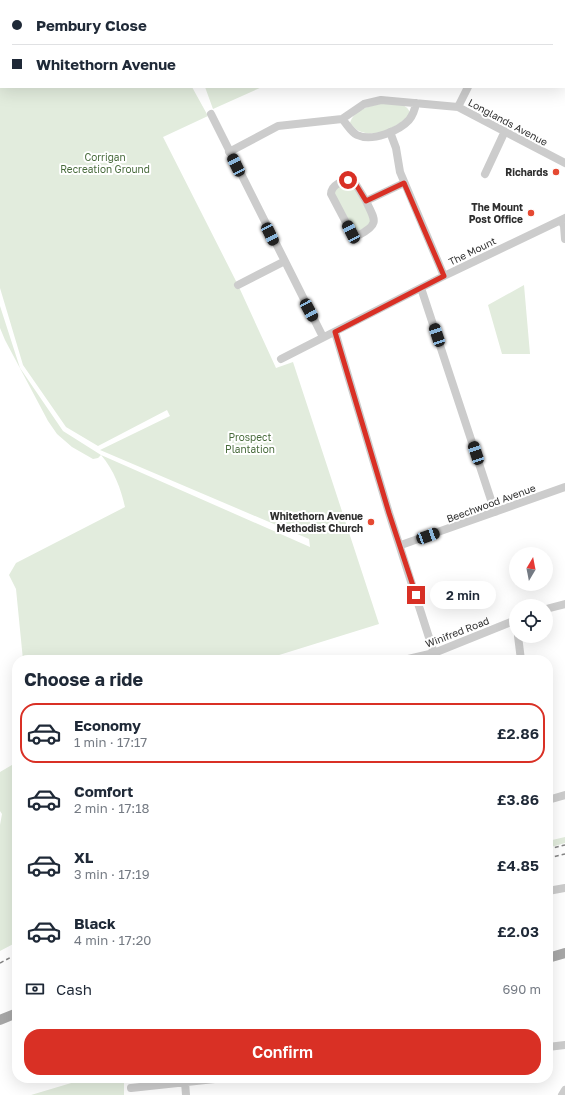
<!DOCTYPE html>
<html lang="en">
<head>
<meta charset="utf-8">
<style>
	body { margin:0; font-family:"Golos Text",sans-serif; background:#f6f6f7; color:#1f2937; height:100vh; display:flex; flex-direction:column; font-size:15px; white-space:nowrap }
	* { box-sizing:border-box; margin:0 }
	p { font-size:13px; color:#747a83 }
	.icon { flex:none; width:22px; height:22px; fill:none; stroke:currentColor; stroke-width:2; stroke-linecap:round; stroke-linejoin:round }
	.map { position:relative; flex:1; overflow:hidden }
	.details { position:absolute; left:12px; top:655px; width:541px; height:428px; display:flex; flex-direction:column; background:#fff; border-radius:16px; box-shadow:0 4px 16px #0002 }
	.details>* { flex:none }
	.top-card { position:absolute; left:0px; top:0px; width:565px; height:88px; box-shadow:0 4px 16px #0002; display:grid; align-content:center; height:88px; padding:0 12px; background:#fff }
	.needle { width:26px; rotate:10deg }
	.controls { position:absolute; left:509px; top:547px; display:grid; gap:8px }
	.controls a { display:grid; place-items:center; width:44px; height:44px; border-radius:50%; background:#fff; box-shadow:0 4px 16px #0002; font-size:20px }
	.end { position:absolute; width:18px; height:18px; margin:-9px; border:5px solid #d93025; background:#fff; box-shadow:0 0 0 2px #fff }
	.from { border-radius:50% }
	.bubble { position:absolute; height:28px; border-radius:14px; background:#fff; box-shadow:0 4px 16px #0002; font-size:13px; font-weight:600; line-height:28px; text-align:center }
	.car { position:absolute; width:12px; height:24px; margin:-12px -6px; border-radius:5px; box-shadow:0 0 3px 1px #0007; background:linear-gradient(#222 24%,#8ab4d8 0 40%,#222 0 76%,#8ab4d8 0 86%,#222 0) }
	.top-card b { display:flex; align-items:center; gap:14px; height:38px; font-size:15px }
	.top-card b+b { border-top:1px solid #e0e1e3 }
	.top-card i { width:10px; height:10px; background:#1f2937 }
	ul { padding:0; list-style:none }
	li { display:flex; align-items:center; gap:12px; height:60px; margin:0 8px 6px; padding:0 4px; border:2px solid transparent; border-radius:16px }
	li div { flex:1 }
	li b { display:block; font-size:15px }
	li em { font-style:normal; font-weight:600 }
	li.active { border-color:#d93025 }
	li>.icon { width:36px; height:36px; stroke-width:1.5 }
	h2 { padding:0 12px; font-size:18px; line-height:48px }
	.pay { display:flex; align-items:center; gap:10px; height:44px; padding:0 12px; font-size:15px }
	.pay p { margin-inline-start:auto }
	.cta { display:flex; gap:8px; margin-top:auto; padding:8px 12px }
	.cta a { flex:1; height:46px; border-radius:16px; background:#d93025; color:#fff; font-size:16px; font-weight:600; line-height:46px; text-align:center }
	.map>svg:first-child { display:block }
</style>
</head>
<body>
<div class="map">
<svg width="565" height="1095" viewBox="0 0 565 1095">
	<rect width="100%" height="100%" fill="#fff"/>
	<!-- green -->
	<path fill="#e2ecdd" d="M0,0h176l-175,1v86h191l16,29 -45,21 75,148 38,83 17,-6 86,262 -116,36h-240l-7,-71 -7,-14 7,-12 109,-56c-4,-18 -11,-37 -24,-52l-3,3 -5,1 -21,-12 -15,-13 -9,-13 -43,-81 -5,-12v-22l20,62 43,63 38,24 209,92 -1,-8 -209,-89 70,-34 -3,-6 -69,36 -32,-19 -43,-62 -23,-77z
		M182,0h253l-253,1z
		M205,87h57l-49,22z
		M383,103c10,1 24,-1 27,10 -9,13 -35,26 -51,18 -3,-1 -6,-5 -9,-8 4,-14 21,-17 33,-20z
		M351,182l22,39 -1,3 -16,8 -22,-38 1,-6z
		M524,285l6,69h-28l-14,-49z
		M17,762v180l-17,9v-126l2,-11 -2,-3v-39z
		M565,837v6l-17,5v-7z
		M88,1078h36v17h-93z"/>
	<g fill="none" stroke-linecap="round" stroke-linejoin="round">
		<!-- minor -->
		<path stroke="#ccc" stroke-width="8" d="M540,0v1
			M564,52l1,2
			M458,107l10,-20
			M211,114l112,223
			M342,119l22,-15 17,-4 77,7 107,56
			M390,132l6,16 4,24 44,104
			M229,152l49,-26 64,-7c5,5 9,13 15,16 15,7 42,-4 52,-15 4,-5 6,-11 7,-17
			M485,174l20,-43
			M366,201l-11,-18 -4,-3c-8,0 -20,5 -20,14l20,38 8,3c21,-11 16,-15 7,-34l38,-18
			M561,220l3,6 1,13
			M238,285l45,-23
			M421,288l74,224
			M335,332l54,181 45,140 1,7
			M281,359l163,-83 121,-58
			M401,545l164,-58
			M546,609l19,-5
			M518,636l3,24
			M404,660l30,-7 82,-33
			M548,800l17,-5
			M548,891l17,-3
			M548,1047l17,-2
			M182,1079l3,3 1,13
			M131,1088l93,-10
			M562,1095l3,-5"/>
		<!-- major -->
		<path stroke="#a7a7a7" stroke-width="10" d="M548,958l17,-5
			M0,1020l17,-7"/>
		<!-- rail -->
		<path stroke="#848484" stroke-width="1.5" stroke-dasharray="4 3" stroke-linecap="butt" d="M548,849l17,-4
			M548,858l17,-4
			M0,963l17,-9"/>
	</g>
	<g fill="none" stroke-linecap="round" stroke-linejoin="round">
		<!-- route -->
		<path stroke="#d93025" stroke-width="5" d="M348,180l7,3 11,18 38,-18 40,93 -109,56 54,181 27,82"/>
	</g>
	<!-- markers -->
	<g fill="#e54932" stroke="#fff" stroke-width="1.5">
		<circle cx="556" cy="172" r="4"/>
		<circle cx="531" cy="213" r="4"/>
		<circle cx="371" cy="522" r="4"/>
	</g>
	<g text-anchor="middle" stroke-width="4" stroke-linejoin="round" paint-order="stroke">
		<!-- street labels -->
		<g font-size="10" fill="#2f2f2f" stroke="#fff">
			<text transform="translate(508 122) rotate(28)" y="4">Longlands Avenue</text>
			<text transform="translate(472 251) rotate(-26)" y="4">The Mount</text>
			<text transform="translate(491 503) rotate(-20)" y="4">Beechwood Avenue</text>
			<text transform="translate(457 632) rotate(-21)" y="4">Winifred Road</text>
		</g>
		<!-- park labels -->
		<g font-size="10" fill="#486b3c" stroke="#fff">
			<text x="105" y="161">Corrigan<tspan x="105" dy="12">Recreation Ground</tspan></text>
			<text x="250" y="441">Prospect<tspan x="250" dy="12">Plantation</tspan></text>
		</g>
		<!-- poi labels -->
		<g font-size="10" font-weight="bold" fill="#2f2f2f" stroke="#fff" text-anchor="end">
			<text x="548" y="176">Richards</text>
			<text x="523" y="211">The Mount<tspan x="523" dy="12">Post Office</tspan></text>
			<text x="363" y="520">Whitethorn Avenue<tspan x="363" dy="12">Methodist Church</tspan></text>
		</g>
	</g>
</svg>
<div class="controls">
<a><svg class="needle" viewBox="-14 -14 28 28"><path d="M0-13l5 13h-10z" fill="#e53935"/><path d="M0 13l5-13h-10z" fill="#747a83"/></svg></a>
<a><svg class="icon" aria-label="locate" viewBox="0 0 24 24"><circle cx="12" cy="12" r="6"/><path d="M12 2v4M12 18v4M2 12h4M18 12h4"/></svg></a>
</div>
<i class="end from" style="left:348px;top:180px"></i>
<i class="end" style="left:416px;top:595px"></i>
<div class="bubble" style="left:430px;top:581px;width:66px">2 min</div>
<i class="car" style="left:236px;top:165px;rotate:334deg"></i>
<i class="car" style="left:351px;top:232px;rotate:333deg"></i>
<i class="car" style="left:270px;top:234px;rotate:154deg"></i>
<i class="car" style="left:309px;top:310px;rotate:152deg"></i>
<i class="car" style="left:437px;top:335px;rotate:342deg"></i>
<i class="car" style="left:476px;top:453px;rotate:342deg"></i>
<i class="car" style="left:428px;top:536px;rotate:70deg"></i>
<div class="top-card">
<b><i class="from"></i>Pembury Close</b>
<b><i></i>Whitethorn Avenue</b>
</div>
<section class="details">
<h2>Choose a ride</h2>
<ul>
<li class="active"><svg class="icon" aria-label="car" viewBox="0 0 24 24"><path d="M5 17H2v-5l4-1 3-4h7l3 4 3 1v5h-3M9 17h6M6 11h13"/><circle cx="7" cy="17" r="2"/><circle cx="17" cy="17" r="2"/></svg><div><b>Economy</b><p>1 min · 17:17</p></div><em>£2.86</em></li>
<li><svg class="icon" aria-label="car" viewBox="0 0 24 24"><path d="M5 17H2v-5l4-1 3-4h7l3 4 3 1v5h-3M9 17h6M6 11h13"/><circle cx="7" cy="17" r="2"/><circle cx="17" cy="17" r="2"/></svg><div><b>Comfort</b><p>2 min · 17:18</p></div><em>£3.86</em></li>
<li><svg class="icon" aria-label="car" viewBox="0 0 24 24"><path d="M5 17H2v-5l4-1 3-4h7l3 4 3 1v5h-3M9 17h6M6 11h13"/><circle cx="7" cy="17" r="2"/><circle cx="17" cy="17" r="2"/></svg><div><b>XL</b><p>3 min · 17:19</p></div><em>£4.85</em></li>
<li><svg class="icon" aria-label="car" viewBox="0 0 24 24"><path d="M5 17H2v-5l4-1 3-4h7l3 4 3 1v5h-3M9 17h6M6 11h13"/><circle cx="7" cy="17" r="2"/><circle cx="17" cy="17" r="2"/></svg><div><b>Black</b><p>4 min · 17:20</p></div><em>£2.03</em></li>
</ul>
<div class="pay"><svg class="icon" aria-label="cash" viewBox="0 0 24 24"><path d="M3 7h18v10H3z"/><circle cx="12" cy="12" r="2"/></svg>Cash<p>690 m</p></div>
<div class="cta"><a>Confirm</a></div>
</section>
</div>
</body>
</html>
